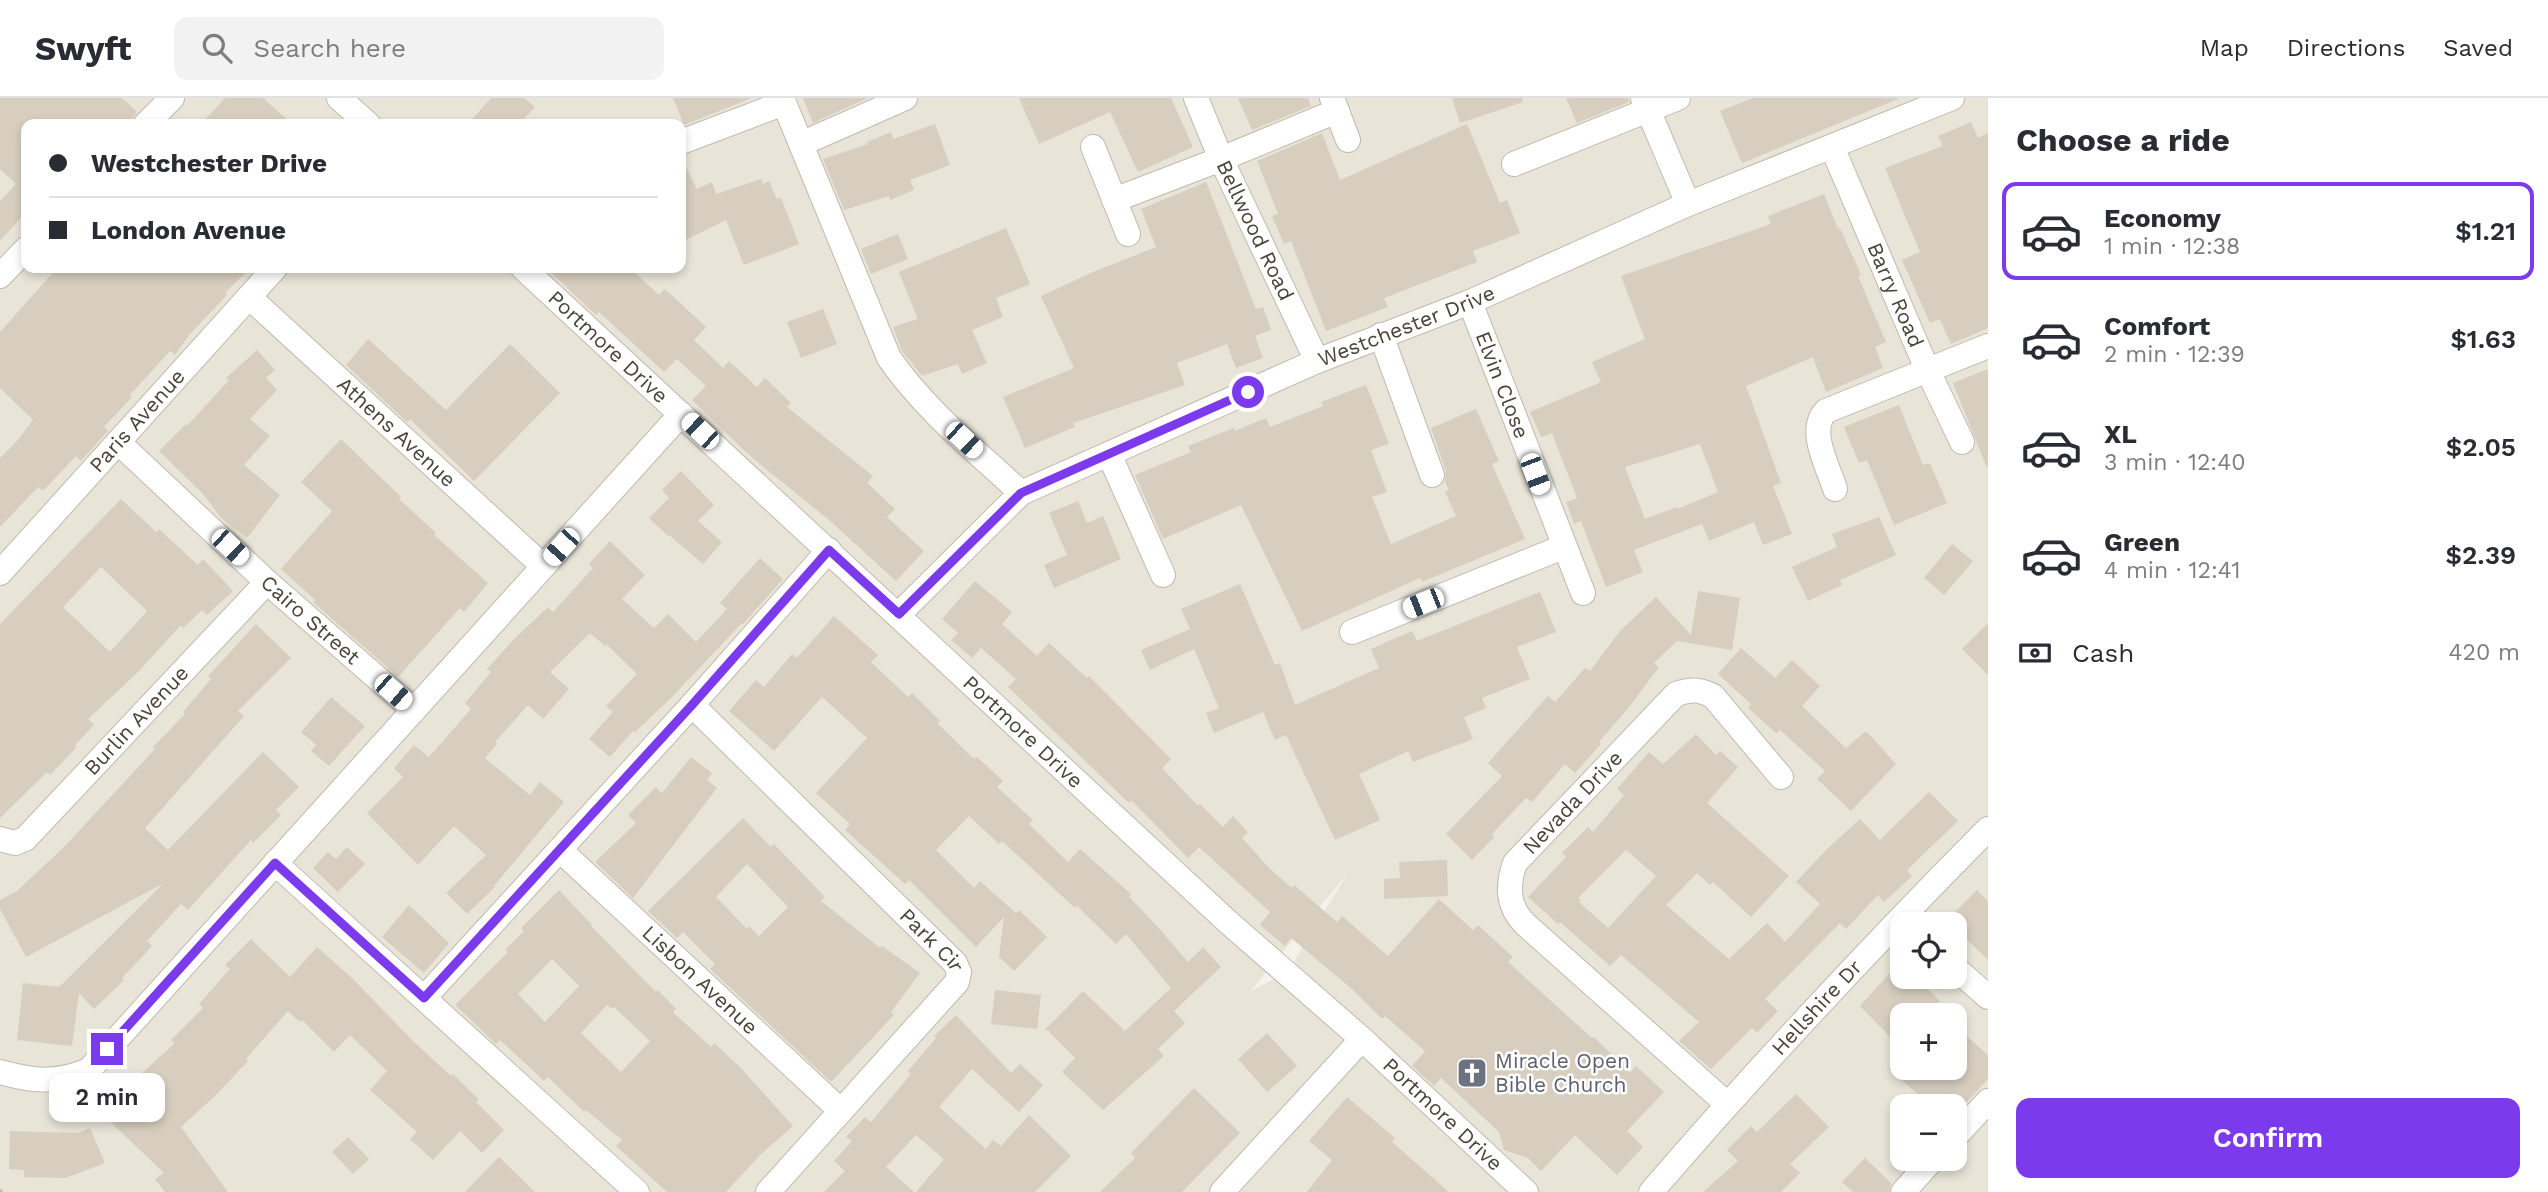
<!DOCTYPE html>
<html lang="en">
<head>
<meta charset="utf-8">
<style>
	body { margin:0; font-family:"Work Sans",sans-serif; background:#f2f2f3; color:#2b2b33; height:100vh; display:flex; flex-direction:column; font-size:26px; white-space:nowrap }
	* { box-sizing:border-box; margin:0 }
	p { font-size:23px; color:#7c7c81 }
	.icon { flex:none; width:38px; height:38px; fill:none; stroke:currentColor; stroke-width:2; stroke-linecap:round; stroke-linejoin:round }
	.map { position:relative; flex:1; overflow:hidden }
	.drawer { display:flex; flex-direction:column; background:#fff; width:560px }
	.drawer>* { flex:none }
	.top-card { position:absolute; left:21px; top:21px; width:665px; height:154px; border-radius:14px; box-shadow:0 4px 10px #0003; display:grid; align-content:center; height:154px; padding:0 28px; background:#fff }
	.tools { position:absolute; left:1890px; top:814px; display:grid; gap:14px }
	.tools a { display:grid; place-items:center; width:77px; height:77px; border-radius:14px; background:#fff; box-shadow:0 4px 10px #0003; font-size:35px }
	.end { position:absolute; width:32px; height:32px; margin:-16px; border:9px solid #7c3aed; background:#fff; box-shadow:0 0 0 4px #fff }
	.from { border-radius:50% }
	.bubble { position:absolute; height:49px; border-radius:14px; background:#fff; box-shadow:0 4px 10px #0003; font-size:23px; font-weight:600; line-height:49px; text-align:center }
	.car { position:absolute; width:21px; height:42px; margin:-21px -10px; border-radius:9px; box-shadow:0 0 5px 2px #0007; background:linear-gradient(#fff 24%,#345 0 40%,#fff 0 76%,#345 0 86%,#fff 0) }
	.top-card b { display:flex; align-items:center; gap:24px; height:66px; font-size:26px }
	.top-card b+b { border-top:2px solid #e1e1e2 }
	.top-card i { width:18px; height:18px; background:#2b2b33 }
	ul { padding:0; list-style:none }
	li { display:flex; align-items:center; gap:21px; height:98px; margin:0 14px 10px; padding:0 14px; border:4px solid transparent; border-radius:14px }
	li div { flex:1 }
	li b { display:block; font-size:26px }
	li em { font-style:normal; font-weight:600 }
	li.active { border-color:#7c3aed }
	li>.icon { width:63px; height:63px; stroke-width:1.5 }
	h2 { padding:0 28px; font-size:32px; line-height:84px }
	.pay { display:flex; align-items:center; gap:18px; height:77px; padding:0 28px; font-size:26px }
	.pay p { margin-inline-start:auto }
	.primary-button { display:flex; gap:14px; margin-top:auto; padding:14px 28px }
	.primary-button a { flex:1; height:80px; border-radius:14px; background:#7c3aed; color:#fff; font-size:28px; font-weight:600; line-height:80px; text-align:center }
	header { display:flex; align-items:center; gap:42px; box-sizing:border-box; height:98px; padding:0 35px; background:#fff; border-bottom:2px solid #e1e1e2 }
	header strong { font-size:33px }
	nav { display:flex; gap:38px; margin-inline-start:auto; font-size:24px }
	.search { width:490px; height:63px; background:#f2f2f3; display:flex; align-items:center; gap:18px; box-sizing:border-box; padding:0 24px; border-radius:14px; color:#7c7c81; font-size:26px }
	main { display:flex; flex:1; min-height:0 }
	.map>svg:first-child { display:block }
</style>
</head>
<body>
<header>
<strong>Swyft</strong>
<div class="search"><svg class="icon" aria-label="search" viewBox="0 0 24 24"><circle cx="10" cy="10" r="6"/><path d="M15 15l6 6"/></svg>Search here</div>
<nav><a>Map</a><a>Directions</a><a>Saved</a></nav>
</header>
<main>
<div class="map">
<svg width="1988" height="1094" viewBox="0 0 1988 1094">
	<rect width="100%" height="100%" fill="#f5f2ea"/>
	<!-- residential -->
	<path fill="#e9e4d8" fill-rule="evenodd" d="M0,0h1988v1094h-1988zM26,26h655v144h-655zM1347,776l-60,99 -35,17v-1zM1902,826h53v52h-53zM1902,917h53v53h-53zM1902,1008h53v52h-53z"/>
	<!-- building -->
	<path fill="#d7cebf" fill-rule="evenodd" d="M0,0h122l15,14 -9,12h-102v88l-26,29v-40l16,-17 -16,-15z
		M225,0h38l29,26h-91z
		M491,0h33l11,9 -16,17h-51z
		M673,0h79l-68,27z
		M803,0h65l-55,25z
		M1019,0h152l22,49 -55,25 -28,-60 -71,32z
		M1238,0h70l3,8 -59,24z
		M1452,0h70l1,4 -63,21z
		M1566,0h62l1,4 -52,21z
		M1753,0h144l1,1 -156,64 -22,-52z
		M1971,24l7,16 10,-5v195l-37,16 -11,-25 -10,4 -28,-63 18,-8 -35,-84 58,-22 -5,-10z
		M935,26l15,41 -40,15 4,10 -24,10 -1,-4 -45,14 -21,-51 45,-15 -1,-2 24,-10 2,7z
		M1467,26l33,79 7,-3 13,33 -47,18 4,11 -93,36 4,9 -62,24 -35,-90 -7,3 -12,-28 6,-2 -21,-53 65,-28 18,47z
		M681,59l16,32 15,-7 4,12 45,-15 2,5 6,-3 8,18 4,-1 18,46 -55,21 -18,-45 -45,22z
		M1206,84l50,127 7,-2 8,23 -16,6 8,22 -27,10 -9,-24 -50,19 8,22 -112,38 2,4 -50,21 -22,-51 71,-29 -33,-72 52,-24 63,-25 -15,-38z
		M1824,96l14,35 2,-1 21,47 -3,1 28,66 -11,5 8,21 -57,24 -13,-35 -67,29 35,97 -8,3 19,48 -29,11 -9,-23 -45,19 -7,-17 -68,26 9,22 -37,15 -25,-66 -7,3 -8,-22 11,-4 -25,-65 -11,4 -11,-25 71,-30 -9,-20 53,-23 -24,-63 150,-52 -3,-8zM1700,346l18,48 -41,17v-2l-32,12 -20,-52z
		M1006,130l24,56 -34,14 7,19 -31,13 15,33 -25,11 -4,-10 -36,12 -20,-25 -9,-24 25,-8 -19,-47z
		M898,136l10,25 -37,15 -10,-25z
		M57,170h193l-25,25 2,2 -38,40 -14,20 -5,-4 -40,44 2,2 -28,30 4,4 -27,30 -5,-5 -33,35 -5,-4 -38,40v-69l17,-17 16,-21 -33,-32v-56z
		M546,170h84l29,27 6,-6 41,38 -12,13 29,28 6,-7 28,26 8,-9 26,25 -4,4 86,69 -6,7 28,26 -8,8 37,34 -28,30 -67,-61 -79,-64 -58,-56 14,-14 -29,-27 -13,13 -65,-60 -3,3z
		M823,211l14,35 -36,14 -14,-36z
		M368,241l78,71 64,-66 50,49 -86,88 -64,-62 -3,3 -61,-57z
		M257,252l18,20 -9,8 11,12 -27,29 20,17 -26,29 36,30 -33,43 -25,-19 -19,-25 -44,-43 27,-27 1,2 42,-46 -3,-2z
		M1988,271v99h-1l-34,-85z
		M1366,287l23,59 -18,6 16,42 -15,5 19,47 65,-28 -11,-24 4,-2 -4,-8 1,-11 -15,-43 45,-19 23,52 -7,3 33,75 -103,43 -2,-4 -118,53 -61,-126 -78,34 -28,-64 56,-23 -3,-6 46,-18 1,3 31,-13 4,9 53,-21 -2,-4z
		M1899,307l24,60 7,-2 17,40 -53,22 -27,-65 -8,3 -15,-36z
		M341,341l60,58 -2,2 37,34 -2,2 54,48 -24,29 -4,-4 -62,69 -85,-75 2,-2 -34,-31 51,-58 -31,-29z
		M681,373l33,34 -16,16 24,21 -19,22 -34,-29 -1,1 -19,-18 20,-20 -7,-8z
		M121,401l35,33 3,-3 39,36 5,-6 30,32 -26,24 -5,-5 -19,18 -2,-3 -44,48 -49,46 6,6 -19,20 2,2 -27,28 -3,-3 -47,46v-194zM101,469l46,44 -37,41 -47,-45z
		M1078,403l9,22 16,-7 18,43 -67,29 -10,-23 23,-10 -18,-42z
		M1879,419l17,38 -56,25 2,5 -34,16 -16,-34 45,-20 -5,-13z
		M610,443l35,34 -23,24 32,29 14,-14 28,28 31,-33 -7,-6 40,-45 23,21 -40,45 -1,-1 -72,76 -36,34 -1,-2 -23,26 -21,-18 24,-27 -7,-6 31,-32 -31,-30 -1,2 -15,-13 -40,39 19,17 -26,30 -15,-14 -33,37 2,2 -12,14 45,37 10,-13 24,20 -70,84 1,1 -28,27 -21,-21 40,-38 -32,-29 -36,39 -51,-52 36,-36 -9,-9 20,-23 15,12 42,-48 -6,-6 26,-31 -4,-3 27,-30 34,-32 5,5 40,-44 -4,-4z
		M1952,446l21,17 -29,34 -20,-17z
		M975,483l37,31 -10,12 35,32 12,-13 38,35 2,-2 82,83 -9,9 36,38 2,-2 23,23 10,-11 15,16 -6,6 28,31 22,19 2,-3 43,37 5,-6 46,40 51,-57 34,31 5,-5 35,32 -5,5 84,76 2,-1 36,36 6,-7 28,26 -37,39 16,16 -26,28 -42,-40 -34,36 -13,-13 -24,-8 -5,-18 -58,-54 -7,8 -22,-20 13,-15 -40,-35 -3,3 -30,-30 -61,-51 -6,8 -25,-21 10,-13 -71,-65 -11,11 -57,-58 -2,3 -121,-116 8,-8 -35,-31 -9,10 -21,-18 7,-7 -16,-14z
		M1240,486l35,81 5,-2 15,42 84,-37 -8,-19 41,-18 5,10 123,-49 16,40 -39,15 13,32 -48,19 4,10 -22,9 9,22 -60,23 -5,-11 -49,23 21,46 -45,20 -49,-105 -11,5 -12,-28 -49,21 -8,-20 13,-5 -25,-59 -44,21 -9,-20 49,-21 -9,-20z
		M1698,493l42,7 -8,52 -55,-9 -23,22 5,4 -29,39 -31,36 2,2 -26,29 -10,-9 -33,38 -6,-4 -34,36 2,3 -22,23 -26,-26 56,-58 -14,-13 60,-67 7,6 30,-34 5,3 31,-41 35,-33 35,38z
		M834,518l44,39 -7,7 37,35 4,-4 28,28 -3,2 37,36 3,-2 26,24 -6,6 36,33 -4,4 39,38 12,-13 51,45 -2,3 28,29 31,36 15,-15 18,20 -47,44 11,12 -27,26 6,7 -61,54 -41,-38 13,-14 -26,-26 1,-1 -5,-1 38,-39 42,40 46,-43 -45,-54 -10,10 -39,-38 -2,2 -73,-67 -3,3 -30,-28 -33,34 38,38 6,-7 36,32 3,-3 28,27 -33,34 -15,-14 5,-40 -28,30 -67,-67 -4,4 -60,-54 5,-6 -34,-31 51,-55 -45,-41 -48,54 -45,-40 27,-31 8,7 28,-33 5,4z
		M1988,525v52l-26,-26z
		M256,526l35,34 -53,53 6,5 -99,112 23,22 95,-98 36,35 -23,23 5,5 -28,28 -2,-3 -63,70 -7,-6 -34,37 5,5 -30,32 2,2 -30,29 -15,-16 -7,53 -55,-6 6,-57 36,4 105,-104 -138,74 -26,-48v-9l17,-9 47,-44 91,-98 -2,-2 32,-33 -2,-2 28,-33 -3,-3z
		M1741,550l34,30 17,-18 28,26 -18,20 44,42 20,-17 30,33 -45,47 -34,-32 8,-8 -45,-41 -4,3 -28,-25 3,-4 -33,-30z
		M331,599l34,29 -36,40 -18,-15 5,-6 -15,-13z
		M1696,636l20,21 4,-4 18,16 -31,36 82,73 -38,41 -38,-35 -3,3 -13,-12 -31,32 63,54 38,-36 18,19 35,-38 -24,-22 31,-33 33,-30 20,21 49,-48 29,29 -51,49 5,6 -28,26 -6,-7 -32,34 -6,-6 -75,76 13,12 -21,22 -5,-5 -41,41 -32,-28 20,-19 -78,-67 -11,11 -50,-44 -2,2 -30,-27 38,-40 -4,-4 26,-26 5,5 31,-37 -7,-6 32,-37 14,12zM1626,752l30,26 -48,52 -29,-26 2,-2 -3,-2z
		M691,659l21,16 -5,7 10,8 -84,110 -38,-36 41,-39 -8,-8 28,-28 6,6z
		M743,720l28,29 3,-3 51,53 -4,4 59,47 2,-2 38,27 -29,39 3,3 -63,67 -121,-113 5,-5 -32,-32 -6,6 -29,-27zM747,766l41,43 -29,29 -10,-10 -2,3 -31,-32z
		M347,749l18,17 -27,28 -25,-24 15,-16 8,7z
		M1447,762l1,36 -64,3v-20l16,-1 -1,-16z
		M559,792l33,35 -1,1 65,66 2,-2 18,19 -3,3 38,35 3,-4 27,25 52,58 -33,29 -34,37h-59l-51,-46 6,-6 -36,-30 -2,2 -36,-35 -4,4 -44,-41 -4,4 -41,-39 53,-53 -3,-2 19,-19 -3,-3zM552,861l27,27 -34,36 -27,-28zM607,907l5,4 2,-2 36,34 -29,31 -40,-39z
		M1977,792l11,11v59l-33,-32v-4l-8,-4z
		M409,807l40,38 -25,30 -42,-36z
		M251,841l39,38 27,-30 36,32 61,63 37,34 2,-2 26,26 -3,2 28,28 -22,23 -22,-22 -27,29 -23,-21 7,-7 -47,-42 17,-19 -37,-36 -16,17 -32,-32 -2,2 -12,-11 -42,48 2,2 -32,34 -35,32 47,65h-63l-10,-13 9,-6 -65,-62 29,-29 2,2 45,-41 -4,-3 32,-32 -4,-4 31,-35 -5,-4z
		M1899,865l3,3v10h12l26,25 -13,14h-25v34l-42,-43z
		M995,892l46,5 -4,34 -46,-5z
		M956,917l55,58 9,-9 23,21 -24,27 -47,-43 -33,38 47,42 7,-9 8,6 28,-31 42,41 -36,36h-119l28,-33 -28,-24 -30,32 28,25h-90l21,-21 -11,-10 18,-20 -6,-4 19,-20 6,5 40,-48 -3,-3 28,-33 -2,-2z
		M1955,928l33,29v24l-25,27h-32l-43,-38h67z
		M1267,935l30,33 -30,26 -29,-33z
		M1194,990l46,45 -58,59h-82l35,-34 -4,-5z
		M1796,996l33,33 -39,37 10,9 -19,19h-78l35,-31 -11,-11 24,-24 6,6z
		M1347,999l48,41 -3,4 57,50h-142l25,-32 -23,-19z
		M90,1030l15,35 -39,15 -42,-1v-7l-15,-1 1,-38 68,2z
		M348,1039l21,22 -16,15 -21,-22z
		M499,1059l36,35h-70z
		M1865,1060l26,25 -2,9h-36l-11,-10z"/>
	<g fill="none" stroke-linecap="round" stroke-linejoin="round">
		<!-- minor casing -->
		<g stroke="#c1baac" stroke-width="26">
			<g id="minor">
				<path d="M339,0l29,26"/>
				<path d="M782,0l107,260c36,52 86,92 132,135"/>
				<path id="s1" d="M1196,0l25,61 96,202"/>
				<path d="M1332,0l16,42"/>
				<path d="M1643,0l45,106"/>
				<path d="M146,26l26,-26"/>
				<path d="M681,44l103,-39"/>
				<path d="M801,46l104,-46"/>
				<path d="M1093,49l35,87"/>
				<path id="s2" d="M1832,49l95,222 35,73"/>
				<path d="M1514,66l164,-66"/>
				<path d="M1114,102l107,-41 116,-48"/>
				<path id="s3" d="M523,170l705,654 134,117 164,153"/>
				<path d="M0,178l26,-27"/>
				<path id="s4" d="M249,199l294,269"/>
				<path id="s5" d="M1470,204l113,291"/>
				<path d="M1381,237l51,140"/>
				<path id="s6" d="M118,344l149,140 147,128"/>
				<path d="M1109,356l54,121"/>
				<path d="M1835,391c-7,-23 -28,-59 -9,-78l162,-65"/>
				<path id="s7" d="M0,475l275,-305"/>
				<path id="s8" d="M899,516l122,-121 296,-132 153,-59 218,-98 264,-106"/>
				<path d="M1352,534l211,-85"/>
				<path id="s9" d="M692,607l263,258 4,9 -2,10 -189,210"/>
				<path id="s10" d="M0,741l15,4 10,-4 242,-257"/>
				<path id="s11" d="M560,752l281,261"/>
				<path d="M275,765l362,329"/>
				<path d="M1955,870l33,29"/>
				<path d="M424,900l268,-293 137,-155"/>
				<path d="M0,974c34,9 55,12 89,-2l592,-656"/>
				<path id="s12" d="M1727,1006l-202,-180c-18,-18 -18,-38 -10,-61l161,-169c15,-5 23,-5 37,2l68,81"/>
				<path d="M1955,1039l33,-36"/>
				<path d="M1222,1094l140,-153"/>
				<path id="s13" d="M1651,1094c108,-125 221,-246 337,-363"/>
				<path d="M1903,1094l31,-34"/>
			</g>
		</g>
		<!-- path -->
		<path stroke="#c4b69d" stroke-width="4.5" stroke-dasharray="3.5 3.5" stroke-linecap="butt" d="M0,1093l2,1"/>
		<!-- minor -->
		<use href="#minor" stroke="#fff" stroke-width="24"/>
	</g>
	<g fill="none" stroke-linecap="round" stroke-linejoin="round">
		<!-- route -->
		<path stroke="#7c3aed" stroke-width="9" d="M107,951l168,-186 149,135 268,-293 137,-155 70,64 122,-121 227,-101"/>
	</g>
	<!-- icons -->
	<defs>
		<g id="church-square" transform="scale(1.575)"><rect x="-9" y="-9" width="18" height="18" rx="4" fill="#6b7280" stroke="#fff"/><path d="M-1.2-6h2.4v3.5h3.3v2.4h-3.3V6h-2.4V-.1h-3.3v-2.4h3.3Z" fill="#fff"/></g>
	</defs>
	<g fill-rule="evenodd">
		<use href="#church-square" x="1472" y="975"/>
	</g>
	<g text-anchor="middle" stroke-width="5" stroke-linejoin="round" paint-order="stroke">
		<!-- street labels -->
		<g font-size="21" fill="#4a4337" stroke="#fff">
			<text dy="7" stroke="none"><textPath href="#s1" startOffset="145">Bellwood Road</textPath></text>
			<text dy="7" stroke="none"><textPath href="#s2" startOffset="161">Barry Road</textPath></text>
			<text dy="7" stroke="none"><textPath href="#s8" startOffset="592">Westchester Drive</textPath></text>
			<text dy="7" stroke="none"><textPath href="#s3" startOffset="116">Portmore Drive</textPath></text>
			<text dy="7" stroke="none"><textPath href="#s5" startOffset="89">Elvin Close</textPath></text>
			<text dy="7" stroke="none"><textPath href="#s7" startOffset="205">Paris Avenue</textPath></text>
			<text dy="7" stroke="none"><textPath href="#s4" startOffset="200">Athens Avenue</textPath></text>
			<text dy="7" stroke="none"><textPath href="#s6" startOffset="262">Cairo Street</textPath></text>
			<text dy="7" stroke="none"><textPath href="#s10" startOffset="189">Burlin Avenue</textPath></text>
			<text dy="7" stroke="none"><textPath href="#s3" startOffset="682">Portmore Drive</textPath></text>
			<text dy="7" stroke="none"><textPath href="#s12" startOffset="420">Nevada Drive</textPath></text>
			<text dy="7" stroke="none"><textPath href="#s9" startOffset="336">Park Cir</textPath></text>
			<text dy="7" stroke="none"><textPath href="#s11" startOffset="191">Lisbon Avenue</textPath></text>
			<text dy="7" stroke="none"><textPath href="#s13" startOffset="248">Hellshire Dr</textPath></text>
			<text dy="7" stroke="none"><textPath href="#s3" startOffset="1250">Portmore Drive</textPath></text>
		</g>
		<!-- worship labels -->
		<g font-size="21" fill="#5b616d" stroke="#fff" text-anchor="start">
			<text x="1495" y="970">Miracle Open<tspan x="1495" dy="24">Bible Church</tspan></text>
		</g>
	</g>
</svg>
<div class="tools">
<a><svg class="icon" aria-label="locate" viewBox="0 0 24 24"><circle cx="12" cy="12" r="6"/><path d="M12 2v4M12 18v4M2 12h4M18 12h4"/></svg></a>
<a>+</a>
<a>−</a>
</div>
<i class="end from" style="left:1248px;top:294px"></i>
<i class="end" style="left:107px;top:951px"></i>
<div class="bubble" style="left:49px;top:975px;width:116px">2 min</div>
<i class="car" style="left:700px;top:333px;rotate:313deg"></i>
<i class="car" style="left:964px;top:342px;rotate:133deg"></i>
<i class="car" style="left:1535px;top:376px;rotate:159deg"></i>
<i class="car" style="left:230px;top:449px;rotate:133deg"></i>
<i class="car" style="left:561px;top:449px;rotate:222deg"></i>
<i class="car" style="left:1423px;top:505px;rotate:248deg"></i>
<i class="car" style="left:393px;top:594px;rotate:131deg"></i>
<div class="top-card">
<b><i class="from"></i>Westchester Drive</b>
<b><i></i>London Avenue</b>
</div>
</div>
<section class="drawer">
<h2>Choose a ride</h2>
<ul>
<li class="active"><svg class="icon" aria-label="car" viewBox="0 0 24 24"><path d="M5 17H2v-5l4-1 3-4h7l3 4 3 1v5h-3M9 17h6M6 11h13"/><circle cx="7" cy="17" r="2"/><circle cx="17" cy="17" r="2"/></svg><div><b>Economy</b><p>1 min · 12:38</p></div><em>$1.21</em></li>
<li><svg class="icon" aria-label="car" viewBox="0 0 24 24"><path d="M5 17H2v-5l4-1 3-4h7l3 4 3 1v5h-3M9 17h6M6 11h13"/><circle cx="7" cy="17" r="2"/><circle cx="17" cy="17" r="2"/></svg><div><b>Comfort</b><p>2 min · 12:39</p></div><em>$1.63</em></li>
<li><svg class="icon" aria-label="car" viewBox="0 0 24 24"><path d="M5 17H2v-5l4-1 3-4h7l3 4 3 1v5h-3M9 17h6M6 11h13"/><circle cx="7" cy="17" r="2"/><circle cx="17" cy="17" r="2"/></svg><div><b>XL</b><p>3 min · 12:40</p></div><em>$2.05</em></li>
<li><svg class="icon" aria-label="car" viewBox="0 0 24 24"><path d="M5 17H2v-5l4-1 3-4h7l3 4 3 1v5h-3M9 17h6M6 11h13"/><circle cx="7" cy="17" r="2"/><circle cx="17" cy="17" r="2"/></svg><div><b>Green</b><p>4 min · 12:41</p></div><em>$2.39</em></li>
</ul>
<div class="pay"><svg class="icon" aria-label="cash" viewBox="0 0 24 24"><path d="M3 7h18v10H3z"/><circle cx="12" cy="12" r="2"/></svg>Cash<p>420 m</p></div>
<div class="primary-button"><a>Confirm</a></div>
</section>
</main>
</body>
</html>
